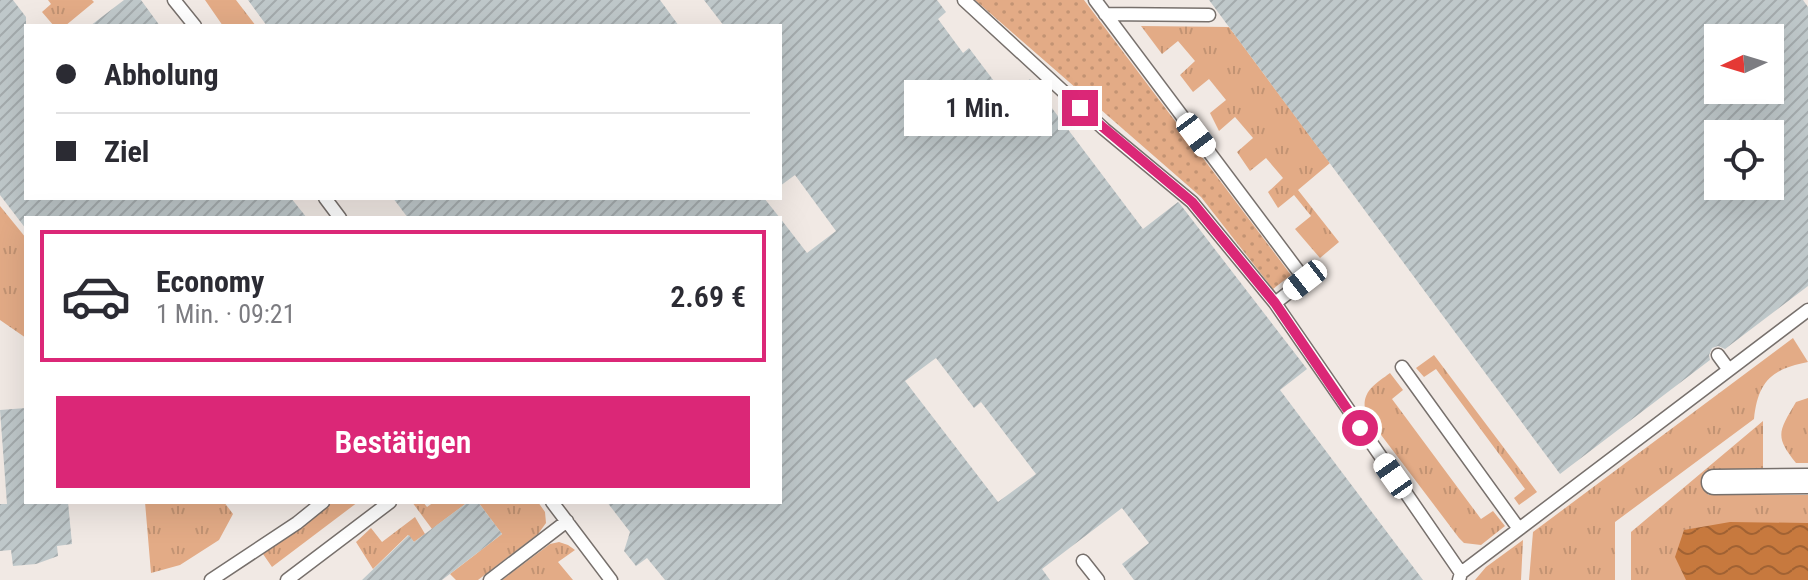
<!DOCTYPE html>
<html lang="de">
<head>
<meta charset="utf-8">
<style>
	body { margin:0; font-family:"Roboto Condensed",sans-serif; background:#f7f7f7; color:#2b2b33; height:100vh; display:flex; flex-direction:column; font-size:30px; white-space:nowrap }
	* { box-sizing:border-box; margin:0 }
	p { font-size:26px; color:#7c7c81 }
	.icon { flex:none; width:44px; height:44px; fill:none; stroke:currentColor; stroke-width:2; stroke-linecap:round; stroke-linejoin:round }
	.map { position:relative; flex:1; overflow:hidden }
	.drawer { position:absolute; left:24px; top:216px; width:758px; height:288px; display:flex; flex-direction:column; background:#fff; border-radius:0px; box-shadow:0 8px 32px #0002 }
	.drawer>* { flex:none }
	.top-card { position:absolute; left:24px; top:24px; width:758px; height:176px; border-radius:0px; box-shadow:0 8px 32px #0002; display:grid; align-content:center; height:176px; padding:0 32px; background:#fff }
	.needle { width:52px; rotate:266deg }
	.controls { position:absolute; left:1704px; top:24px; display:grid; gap:16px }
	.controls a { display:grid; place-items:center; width:80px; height:80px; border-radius:0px; background:#fff; box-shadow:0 8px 32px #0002; font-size:40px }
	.end { position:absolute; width:36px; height:36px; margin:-18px; border:10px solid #db2777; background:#fff; box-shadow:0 0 0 4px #fff }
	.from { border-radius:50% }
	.bubble { position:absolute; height:56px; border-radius:0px; background:#fff; box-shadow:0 8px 32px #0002; font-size:26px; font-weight:600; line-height:56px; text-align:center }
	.car { position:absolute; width:24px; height:48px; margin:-24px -12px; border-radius:10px; box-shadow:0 0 6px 2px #0007; background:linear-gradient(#fff 24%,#345 0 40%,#fff 0 76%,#345 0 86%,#fff 0) }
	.top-card b { display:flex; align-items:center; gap:28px; height:76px; font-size:30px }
	.top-card b+b { border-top:2px solid #e1e1e2 }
	.top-card i { width:20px; height:20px; background:#2b2b33 }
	ul { padding:14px 0 0; list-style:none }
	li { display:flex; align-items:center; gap:24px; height:132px; margin:0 16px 12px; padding:0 16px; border:4px solid transparent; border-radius:0px }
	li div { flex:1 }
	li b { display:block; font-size:30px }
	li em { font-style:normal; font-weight:600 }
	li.selected { border-color:#db2777 }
	li>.icon { width:72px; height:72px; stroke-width:1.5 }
	.primary-button { display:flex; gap:16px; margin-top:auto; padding:16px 32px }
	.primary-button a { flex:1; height:92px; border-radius:0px; background:#db2777; color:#fff; font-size:32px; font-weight:600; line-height:92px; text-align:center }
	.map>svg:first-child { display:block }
</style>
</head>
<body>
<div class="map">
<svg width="1808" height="580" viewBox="0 0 1808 580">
	<defs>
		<pattern id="grass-tufts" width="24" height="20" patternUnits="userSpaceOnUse" patternTransform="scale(2)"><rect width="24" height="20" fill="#e3ab86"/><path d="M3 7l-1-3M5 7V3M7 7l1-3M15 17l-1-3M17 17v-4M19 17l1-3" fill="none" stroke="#c29373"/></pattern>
		<pattern id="garden-dots" width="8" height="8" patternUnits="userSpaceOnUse" patternTransform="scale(2)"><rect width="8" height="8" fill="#e3ab86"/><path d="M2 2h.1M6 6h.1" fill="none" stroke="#c29373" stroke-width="1.8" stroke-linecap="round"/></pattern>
		<pattern id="water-waves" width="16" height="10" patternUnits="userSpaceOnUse" patternTransform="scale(2)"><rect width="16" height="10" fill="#c7793e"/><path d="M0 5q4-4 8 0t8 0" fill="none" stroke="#a16233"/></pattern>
		<pattern id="building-hatch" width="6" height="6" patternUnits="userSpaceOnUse" patternTransform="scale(2)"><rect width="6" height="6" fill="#bfc8ca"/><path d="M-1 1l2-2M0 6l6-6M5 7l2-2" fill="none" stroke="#a4abad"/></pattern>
	</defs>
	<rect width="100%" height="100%" fill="#f1e9e4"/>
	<!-- grass -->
	<path fill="url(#grass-tufts)" d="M48,0h44l2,2 -29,24h-11l-12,-14 9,-8z
		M205,0h31l20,26h-33z
		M1141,26l88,1 101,136 -32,27 41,52 -19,16 -25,-29 16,-13 -17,-21 -16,13 -10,-16 15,-14 -17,-20 -16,13 -13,-19 16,-14 -18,-21 -16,14 -9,-18 16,-13 -17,-21 -16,13 -13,-17 15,-14 -17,-20 -16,13z
		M0,206l26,32v100l-26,-18z
		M1793,338l15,24c-37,7 -50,20 -54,57l-139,103v58h-86l4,-48z
		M1434,355l103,137 -18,13 -5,-7 11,-9 -89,-120 -12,8 -8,-9z
		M1390,373l13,17 -11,9 89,120 12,-8 12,15 -24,19 -17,-2 -5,-5 -93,-123c-6,-23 8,-30 24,-42z
		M1808,398v65h-12c-22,-27 -17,-32 0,-61z
		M1763,421v50l-56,1 1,23h100v85h-177v-48z
		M145,502h79l9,12 -14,26 -39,25 -29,8z
		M331,502h27l-86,65 -9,-13z
		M412,502h11l4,5 7,-5h34l-36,27z
		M478,502h60l7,10 1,11 -8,11 -60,46h-22l-6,-6 52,-40z
		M415,517l10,17 -11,8 -6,-7 -35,34 -17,-27 15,-14 11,14z
		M1523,540l-2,40h-46l11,-13z
		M559,542l9,3 7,5 -17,12 15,18h-71l48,-36z"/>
	<!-- garden -->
	<path fill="url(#garden-dots)" d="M975,0h109l207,275 -18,14 -72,-92z"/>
	<!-- water -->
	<path fill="url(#water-waves)" d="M1730,522l78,1v57h-122l-11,-23 9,-27z"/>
	<!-- building -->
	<path fill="url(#building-hatch)" fill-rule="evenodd" d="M0,0h13l13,17v181h265l16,20h-281v11l-26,-34z
		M124,0h17l19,26h-70z
		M248,0h412l19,26h-412z
		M704,0h233l9,12 -8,7 25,34 6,-5 37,49 24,-18 113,150 35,-27 2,2 127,165 -27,21 143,190h-289l-12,-16 27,-21 -27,-35 -80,61 8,11h-385l-18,-22 -11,8 -12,-15 6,-19 -23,-30h173v-284l27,35 29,-22 -41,-56 -15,11v-160h-56zM936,358l38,50 7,-6 55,72 -38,28 -93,-121z
		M1209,0h594l5,7v279l-83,63 -7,-3 -6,2 -3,7 1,5 -150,114zM1718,38h52v52h-52zM1718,134h52v52h-52z
		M393,198h371l16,20h-372z
		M26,408v94h42l4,42 -15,2 1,10 -22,8 -23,2 -2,-16 -11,1v-47h7l-7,-94z
		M468,502h10l24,32 -60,46h-80l47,-45 5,7z"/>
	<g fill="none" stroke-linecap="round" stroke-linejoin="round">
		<!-- service casing -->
		<g stroke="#77706c" stroke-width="15">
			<path id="service" d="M174,0l21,26
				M964,0l140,129 88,73 83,101
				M1095,0l210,280 -30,23 186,270 -2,7
				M1105,14l104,1
				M325,198l15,20
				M1718,355l11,15
				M1402,367l117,162
				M552,502l59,78
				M1083,561l15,19
				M1461,573l347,-263
				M211,580l86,-57 26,-21
				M287,580l103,-78
				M490,580l77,-59"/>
		</g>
		<!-- minor casing -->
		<g stroke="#77706c" stroke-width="27">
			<path id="minor" d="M1714,482l94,-1"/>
		</g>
		<!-- service -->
		<use href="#service" stroke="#fff" stroke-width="12"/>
		<!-- minor -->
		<use href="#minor" stroke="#fff" stroke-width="24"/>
	</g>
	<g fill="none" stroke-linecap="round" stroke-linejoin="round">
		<!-- route -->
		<path stroke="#db2777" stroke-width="10" d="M1080,108l112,94 83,101 85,125"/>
	</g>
</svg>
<div class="controls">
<a><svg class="needle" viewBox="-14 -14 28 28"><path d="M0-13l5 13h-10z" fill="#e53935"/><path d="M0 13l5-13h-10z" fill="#7c7c81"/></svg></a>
<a><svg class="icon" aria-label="locate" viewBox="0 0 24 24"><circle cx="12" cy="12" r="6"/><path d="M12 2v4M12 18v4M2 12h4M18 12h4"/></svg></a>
</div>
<i class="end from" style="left:1360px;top:428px"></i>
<i class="end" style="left:1080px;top:108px"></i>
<div class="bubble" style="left:904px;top:80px;width:148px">1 Min.</div>
<i class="car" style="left:1196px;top:135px;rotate:143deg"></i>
<i class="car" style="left:1305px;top:280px;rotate:232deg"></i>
<i class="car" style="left:1393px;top:476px;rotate:325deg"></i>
<div class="top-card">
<b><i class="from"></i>Abholung</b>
<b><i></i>Ziel</b>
</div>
<section class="drawer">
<ul>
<li class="selected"><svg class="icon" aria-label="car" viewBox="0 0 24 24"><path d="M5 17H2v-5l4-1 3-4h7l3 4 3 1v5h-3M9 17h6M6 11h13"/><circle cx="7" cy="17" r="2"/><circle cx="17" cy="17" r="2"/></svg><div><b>Economy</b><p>1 Min. · 09:21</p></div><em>2.69 €</em></li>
</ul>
<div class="primary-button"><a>Bestätigen</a></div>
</section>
</div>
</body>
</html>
